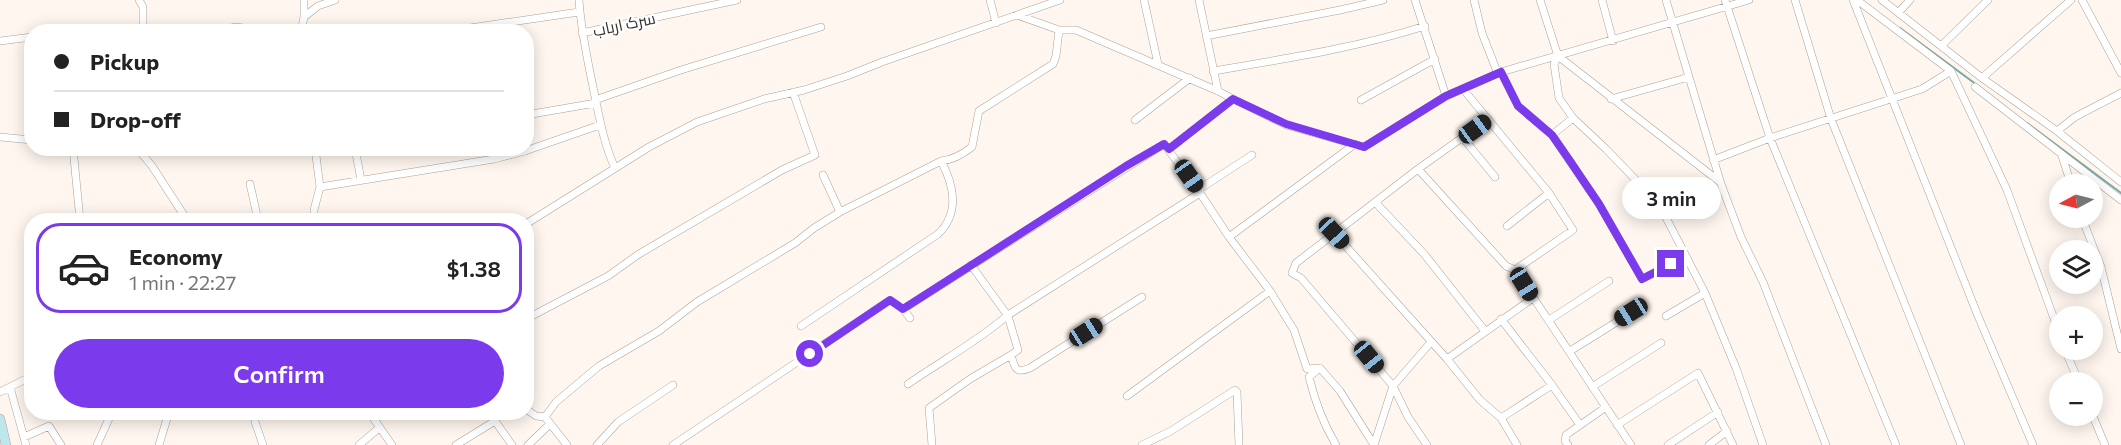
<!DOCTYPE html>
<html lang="en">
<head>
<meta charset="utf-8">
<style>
	body { margin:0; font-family:Commissioner,Cairo,sans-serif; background:#f2f2f2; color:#222; height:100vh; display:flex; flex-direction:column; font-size:22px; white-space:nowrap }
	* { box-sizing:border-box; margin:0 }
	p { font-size:20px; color:#767676 }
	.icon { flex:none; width:33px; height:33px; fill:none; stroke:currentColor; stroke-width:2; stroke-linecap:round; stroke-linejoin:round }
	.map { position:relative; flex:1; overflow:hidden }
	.panel { position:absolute; left:24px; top:213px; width:510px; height:207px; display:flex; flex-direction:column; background:#fff; border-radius:24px; box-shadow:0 3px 15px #0003 }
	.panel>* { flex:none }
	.top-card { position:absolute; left:24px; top:24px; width:510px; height:132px; border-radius:24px; box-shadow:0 3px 15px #0003; display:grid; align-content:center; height:132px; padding:0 30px; background:#fff }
	.needle { width:39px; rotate:263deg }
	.fabs { position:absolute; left:2049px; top:174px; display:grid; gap:12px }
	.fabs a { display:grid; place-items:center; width:54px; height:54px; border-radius:50%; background:#fff; box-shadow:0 3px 15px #0003; font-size:30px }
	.end { position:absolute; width:27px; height:27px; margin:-14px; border:8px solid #7c3aed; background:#fff; box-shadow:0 0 0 3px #fff }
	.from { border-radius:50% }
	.bubble { position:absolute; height:42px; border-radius:21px; background:#fff; box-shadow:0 3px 15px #0003; font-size:20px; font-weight:600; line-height:42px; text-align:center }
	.car { position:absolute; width:18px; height:36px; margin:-18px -9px; border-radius:8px; box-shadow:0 0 4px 2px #0007; background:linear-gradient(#222 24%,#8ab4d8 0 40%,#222 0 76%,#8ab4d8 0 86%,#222 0) }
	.top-card b { display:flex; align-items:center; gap:21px; height:57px; font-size:22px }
	.top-card b+b { border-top:2px solid #e0e0e0 }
	.top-card i { width:15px; height:15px; background:#222 }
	ul { padding:10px 0 0; list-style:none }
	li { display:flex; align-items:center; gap:18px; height:90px; margin:0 12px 9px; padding:0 18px; border:3px solid transparent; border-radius:24px }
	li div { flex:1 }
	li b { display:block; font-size:22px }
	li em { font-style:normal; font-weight:600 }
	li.active { border-color:#7c3aed }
	li>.icon { width:54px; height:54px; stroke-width:1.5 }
	.primary-button { display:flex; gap:12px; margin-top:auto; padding:12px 30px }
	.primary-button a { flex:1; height:69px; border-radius:36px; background:#7c3aed; color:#fff; font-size:24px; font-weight:600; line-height:69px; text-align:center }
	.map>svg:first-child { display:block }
</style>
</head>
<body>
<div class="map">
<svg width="2121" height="445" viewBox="0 0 2121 445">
	<rect width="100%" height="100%" fill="#fff7ef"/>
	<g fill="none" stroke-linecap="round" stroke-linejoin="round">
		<!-- stream -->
		<path stroke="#77a8a8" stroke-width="2" d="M1900,28l77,57
			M2027,123l94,70"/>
		<!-- street casing -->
		<g stroke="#aaa298" stroke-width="8">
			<path id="street" d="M139,0l4,7v25
				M579,0c2,30 8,58 14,87 6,28 10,55 22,81
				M990,0l6,23
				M1144,0l14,64
				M1199,0l19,91
				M1415,0l31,96
				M1474,0l8,33 14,36 5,3 17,34 34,29
				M1540,0l18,56 162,126
				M1602,0l11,41
				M1666,0l55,184 20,53 22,45 63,163
				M1725,0l45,138 126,307
				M1795,0l36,119 130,326
				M1853,0l125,316 55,129
				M1857,0l94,71 56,119 53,145
				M1882,0l100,78 75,53 64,51
				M2082,0l39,73
				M1899,12l11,-12
				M1017,15l42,15h17l142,61 15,8 53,26 78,22 82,-51 55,-24 248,-72
				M304,17l14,-11 17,-6
				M88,32h15
				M206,32l31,-5 29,5
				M301,32l3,-15v-17
				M443,32l136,-20
				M582,33l155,-33
				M1206,36l134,-26 43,-10
				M0,41l32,-4
				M1941,46l47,-46
				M1558,56l-4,8 5,34 14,20 33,31 53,55 46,89 31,75 27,77
				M1213,71c71,-12 143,-23 212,-45
				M1982,78l89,-78
				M1975,87l146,113
				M1463,89l86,104 24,37 -58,40
				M1611,99l78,-22
				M595,100l86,-30 140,-43
				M1361,100l74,-41
				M526,115l70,-12
				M1573,118l-21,17 47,69 43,75 44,-22
				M1135,120l55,-42
				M2057,131l18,-14 46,-24
				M0,137l32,3
				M1463,138l32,39
				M73,148l7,72
				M137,148l15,18 35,54
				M355,148l6,32
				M1169,149l64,-50
				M2062,156l9,28
				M1713,160l57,-22 152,-49 29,-18
				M1418,169l88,97 9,4 116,175
				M823,175l17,37
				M250,184l8,36
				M320,187l174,-28 31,-8 75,-26
				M1198,190l54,-35
				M1375,202l50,53 60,76
				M2082,218l19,49 20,82
				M314,220v-10l6,-23 -5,-39
				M526,224l123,-77 48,-25 67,-23 40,-9 43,-14 35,-14 178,-62
				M1507,226l42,-33
				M1334,233l113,126 33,41 21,18 16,27
				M1229,237l126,-93
				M903,309l261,-165 36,49 29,44 41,54 24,39 13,39 13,-1 20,23 34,54
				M1666,316l39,-23
				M526,319l82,-43 31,-22 143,-84 33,-15 -22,-63
				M1501,319l51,66 28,40
				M1549,320l60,-39
				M801,326l137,-92c22,-21 16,-49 3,-73
				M2065,350l14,32
				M1570,351l61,-38
				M1011,355c4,13 4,19 19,13l112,-71
				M1447,359l86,-61
				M1320,368l-11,9c6,25 14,46 27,68
				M908,384c33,-23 69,-42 100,-69l192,-122
				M10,387l16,58
				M1592,387l69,-44
				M0,392l32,-16
				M1127,396l143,-105
				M526,409l10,7 9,1 22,28
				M369,412l23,33
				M2092,414l13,31
				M545,417l11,-15 43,-36 60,-35 38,-29 98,-59 19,-15 26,-16 101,-51c11,-1 22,-7 31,-14l7,-36 74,-47 3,-8 3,-26
				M1501,418l51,-33
				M495,421l17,24
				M255,422l8,23
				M1617,425l81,-52 35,72
				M24,437l25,-11 12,19
				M97,445l15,-33
				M159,445l10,-33
				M359,445l20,-17
				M456,445l39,-24 -1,-9
				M528,445l22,-21
				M597,445l21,-23 55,-37
				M673,445l217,-145 13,9 7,9
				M932,445l-3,-37 41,-29 41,-24 7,-5 -10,-34 -37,-51
				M1142,445l29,-14 64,-41 2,2 2,53
				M1374,445l19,-59 38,-44
				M1427,445l-19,-28 -15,-31 -92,-108 -9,-5 4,-10 122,-94 69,-49
				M1568,445l-3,-4 1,-6 40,-28
				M1668,445l50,-33
				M1709,445l18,-14"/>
		</g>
		<!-- secondary casing -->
		<g stroke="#aaa298" stroke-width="10">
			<path id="secondary" d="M0,419l6,26"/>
		</g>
		<!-- street -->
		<use href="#street" stroke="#fff" stroke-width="7"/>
		<!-- secondary -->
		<use href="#secondary" stroke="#bee6eb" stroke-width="9"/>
	</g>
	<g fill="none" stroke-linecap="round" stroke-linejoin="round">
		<!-- route -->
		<path stroke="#7c3aed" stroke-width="8" d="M810,354l80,-54 13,9 223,-143 38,-22 5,5 64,-50 53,25 78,23 82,-51 55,-24 17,34 34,29 18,26 29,43 43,75 29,-15"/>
	</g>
	<g text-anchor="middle" stroke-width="4.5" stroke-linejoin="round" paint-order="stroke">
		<!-- street labels -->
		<g font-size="16" fill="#37332f" stroke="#fff">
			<text transform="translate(624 24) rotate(-12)" y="6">سرک ارباب</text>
		</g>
	</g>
</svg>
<div class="fabs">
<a><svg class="needle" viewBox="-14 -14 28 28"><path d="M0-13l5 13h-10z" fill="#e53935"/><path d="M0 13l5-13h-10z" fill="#767676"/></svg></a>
<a><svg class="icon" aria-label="layers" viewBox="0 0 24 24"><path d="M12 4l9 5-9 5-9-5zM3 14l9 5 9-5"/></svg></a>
<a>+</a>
<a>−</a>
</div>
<i class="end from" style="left:810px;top:354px"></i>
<i class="end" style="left:1671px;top:264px"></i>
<div class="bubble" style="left:1622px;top:177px;width:99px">3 min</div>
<i class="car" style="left:1475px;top:129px;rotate:54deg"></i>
<i class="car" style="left:1189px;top:176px;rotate:145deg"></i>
<i class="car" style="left:1334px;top:233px;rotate:137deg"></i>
<i class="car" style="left:1524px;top:284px;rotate:148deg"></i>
<i class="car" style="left:1631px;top:312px;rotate:238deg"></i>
<i class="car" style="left:1086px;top:332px;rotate:58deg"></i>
<i class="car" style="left:1369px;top:357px;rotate:141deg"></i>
<div class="top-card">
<b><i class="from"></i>Pickup</b>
<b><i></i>Drop-off</b>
</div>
<section class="panel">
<ul>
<li class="active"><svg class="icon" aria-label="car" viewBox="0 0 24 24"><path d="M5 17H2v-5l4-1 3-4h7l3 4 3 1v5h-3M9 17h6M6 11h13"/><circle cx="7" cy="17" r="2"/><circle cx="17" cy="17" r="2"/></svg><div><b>Economy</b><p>1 min · 22:27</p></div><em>$1.38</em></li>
</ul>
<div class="primary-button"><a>Confirm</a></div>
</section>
</div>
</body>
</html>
